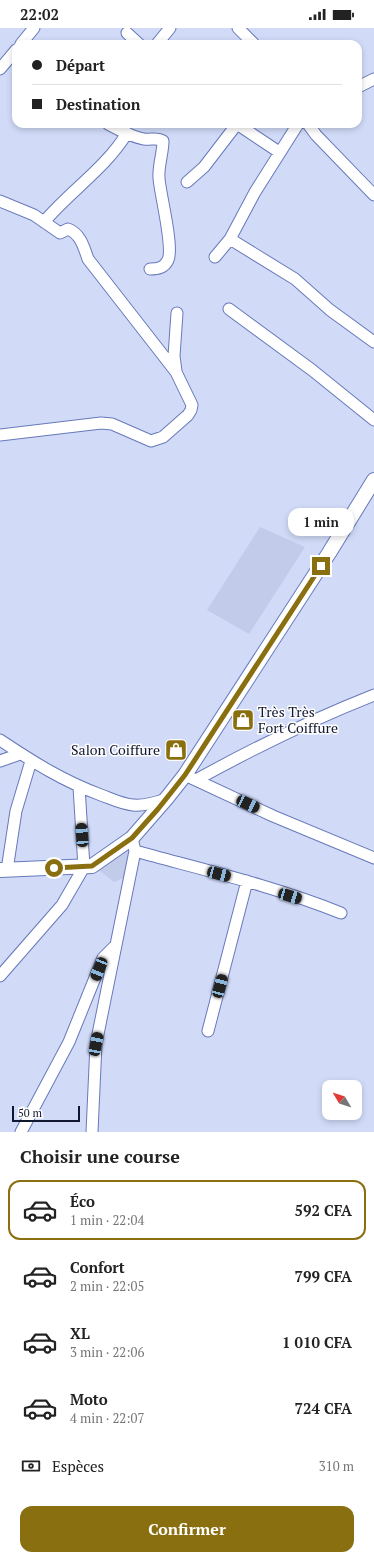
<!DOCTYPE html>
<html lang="fr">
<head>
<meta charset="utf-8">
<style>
	body { margin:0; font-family:"PT Serif",serif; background:#f2f2f2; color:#222; height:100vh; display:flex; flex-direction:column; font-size:15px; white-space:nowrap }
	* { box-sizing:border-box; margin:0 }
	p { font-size:13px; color:#767676 }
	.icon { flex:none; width:22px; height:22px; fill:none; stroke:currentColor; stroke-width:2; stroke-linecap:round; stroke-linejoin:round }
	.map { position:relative; height:1104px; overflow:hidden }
	.panel { display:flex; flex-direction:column; background:#fff; flex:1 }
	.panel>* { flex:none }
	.banner { position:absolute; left:12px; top:12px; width:350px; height:88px; border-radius:12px; box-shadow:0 2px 6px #0003; display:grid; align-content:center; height:88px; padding:0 20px; background:#fff }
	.needle { width:26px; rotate:309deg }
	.tools { position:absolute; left:322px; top:1052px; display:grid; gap:8px }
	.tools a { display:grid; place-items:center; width:40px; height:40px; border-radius:8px; background:#fff; box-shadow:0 2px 6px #0003; font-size:20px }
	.scale { position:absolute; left:12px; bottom:10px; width:68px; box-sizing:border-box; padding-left:4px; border:2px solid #111731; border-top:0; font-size:11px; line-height:14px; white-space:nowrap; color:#111731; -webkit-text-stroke:3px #fdfdfd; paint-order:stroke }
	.end { position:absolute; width:18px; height:18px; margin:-9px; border:5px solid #8a6f10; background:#fff; box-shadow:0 0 0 2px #fff }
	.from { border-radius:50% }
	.bubble { position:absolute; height:28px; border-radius:12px; background:#fff; box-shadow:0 2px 6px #0003; font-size:13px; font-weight:700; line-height:28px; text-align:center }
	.car { position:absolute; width:12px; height:24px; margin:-12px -6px; border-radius:5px; box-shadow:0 0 3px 1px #0007; background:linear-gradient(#222 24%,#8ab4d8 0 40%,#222 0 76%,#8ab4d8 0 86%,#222 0) }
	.banner b { display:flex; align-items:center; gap:14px; height:38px; font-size:15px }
	.banner b+b { border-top:1px solid #e0e0e0 }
	.banner i { width:10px; height:10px; background:#222 }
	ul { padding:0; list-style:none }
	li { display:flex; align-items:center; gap:12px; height:60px; margin:0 8px 6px; padding:0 12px; border:2px solid transparent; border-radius:12px }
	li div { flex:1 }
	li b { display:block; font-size:15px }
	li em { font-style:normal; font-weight:700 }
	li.active { border-color:#8a6f10 }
	li>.icon { width:36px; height:36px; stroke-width:1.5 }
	h2 { padding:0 20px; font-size:18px; line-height:48px }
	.pay { display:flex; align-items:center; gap:10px; height:44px; padding:0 20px; font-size:15px }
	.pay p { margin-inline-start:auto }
	.action { display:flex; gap:8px; margin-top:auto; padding:8px 20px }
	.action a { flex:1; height:46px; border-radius:12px; background:#8a6f10; color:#fff; font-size:16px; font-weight:700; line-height:46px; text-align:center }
	.status { display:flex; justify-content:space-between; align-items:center; height:28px; padding:0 20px; background:#fff; direction:ltr }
	.status svg { height:11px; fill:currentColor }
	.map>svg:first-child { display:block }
</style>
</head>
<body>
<div class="status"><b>22:02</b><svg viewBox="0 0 49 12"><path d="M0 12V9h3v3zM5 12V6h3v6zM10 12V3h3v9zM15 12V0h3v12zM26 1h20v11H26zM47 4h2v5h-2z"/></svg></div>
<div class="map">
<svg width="374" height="1104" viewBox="0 0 374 1104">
	<rect width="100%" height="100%" fill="#d1dbf8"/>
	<!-- built -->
	<path fill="#c2cbea" d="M260,499l45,20 -56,87 -42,-24z
		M126,817l8,15 -1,14 -19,8 -18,-14z"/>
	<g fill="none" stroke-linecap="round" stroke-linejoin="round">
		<!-- minor casing -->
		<g stroke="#6779ba" stroke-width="13">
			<path id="minor" d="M238,0l16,16
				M127,5l12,11
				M21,16l13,-16
				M157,16l13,-16
				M0,41l16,-19
				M358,59l16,-8
				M108,96c11,6 24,13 36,15 7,1 13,-2 19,2 0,12 -5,25 -4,37 1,16 15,69 9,82 -4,8 -10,9 -18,9
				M237,96l42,28
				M308,96l8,11 58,60
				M187,154l17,-15 33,-43
				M0,173l34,14 26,18 8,-4c13,5 16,19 20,30l88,113 16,33 -1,5 -3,5 -25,22 -12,4 -39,-17 -11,-1 -101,12
				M44,194c26,-31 62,-54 83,-89
				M230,211l65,40 35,31 44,32
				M215,229l15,-18 25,-47 43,-68
				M229,281l83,61 62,50
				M176,343l-2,-15 3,-43
				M0,712c33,22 63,41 101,55 11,4 21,9 32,10 12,1 22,-2 33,-6
				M0,733l20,-7
				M185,747l88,41 101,42
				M196,752c58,-32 117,-61 178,-85
				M135,823c69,19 139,35 206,62
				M7,842l9,-59 15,-50
				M0,948l62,-71 22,-38 -5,-80
				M208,1003l39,-150
				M21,1104l48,-90 34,-84 11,-11
				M92,1104l4,-88 39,-193 -3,-13"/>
		</g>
		<!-- major casing -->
		<g stroke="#6779ba" stroke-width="16">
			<path id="major" d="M0,842l92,-4 40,-28 34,-39 19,-24 144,-222 45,-73"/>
		</g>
		<!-- minor -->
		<use href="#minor" stroke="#fff" stroke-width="11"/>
		<!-- major -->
		<use href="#major" stroke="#fff" stroke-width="14"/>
	</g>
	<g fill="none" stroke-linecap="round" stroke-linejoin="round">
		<!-- route -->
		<path stroke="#8a6f10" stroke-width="5" d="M54,840l38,-2 40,-28 26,-29 27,-34 136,-209"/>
	</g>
	<!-- icons -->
	<defs>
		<g id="shop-square" transform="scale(1.15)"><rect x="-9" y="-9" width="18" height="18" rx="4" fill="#8a6f10" stroke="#fdfdfd"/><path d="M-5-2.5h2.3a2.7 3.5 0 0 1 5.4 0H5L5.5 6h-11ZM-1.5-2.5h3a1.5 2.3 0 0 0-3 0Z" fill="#fff"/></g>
	</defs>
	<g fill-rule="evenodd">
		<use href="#shop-square" x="243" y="692"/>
		<use href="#shop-square" x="176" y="722"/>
	</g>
	<g text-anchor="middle" stroke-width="3" stroke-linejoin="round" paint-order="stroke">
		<!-- poi labels -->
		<g font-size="14" fill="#111731" stroke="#fdfdfd" text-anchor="start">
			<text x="258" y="689">Très Très<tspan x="258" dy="16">Fort Coiffure</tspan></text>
			<text x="160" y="727" text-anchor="end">Salon Coiffure</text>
		</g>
	</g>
</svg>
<div class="tools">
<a><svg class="needle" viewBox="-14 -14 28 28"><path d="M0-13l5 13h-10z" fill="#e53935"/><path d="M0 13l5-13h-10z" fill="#767676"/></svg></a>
</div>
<div class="scale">50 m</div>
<i class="end from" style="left:54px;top:840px"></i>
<i class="end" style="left:321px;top:538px"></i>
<div class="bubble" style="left:288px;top:480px;width:66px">1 min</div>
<i class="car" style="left:248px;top:776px;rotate:115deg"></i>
<i class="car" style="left:82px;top:807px;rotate:356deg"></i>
<i class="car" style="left:219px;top:846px;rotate:105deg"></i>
<i class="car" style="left:290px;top:868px;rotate:106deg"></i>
<i class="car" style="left:99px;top:941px;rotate:202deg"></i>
<i class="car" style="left:220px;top:958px;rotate:15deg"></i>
<i class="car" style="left:96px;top:1016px;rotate:11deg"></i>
<div class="banner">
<b><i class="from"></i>Départ</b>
<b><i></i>Destination</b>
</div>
</div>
<section class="panel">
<h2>Choisir une course</h2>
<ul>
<li class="active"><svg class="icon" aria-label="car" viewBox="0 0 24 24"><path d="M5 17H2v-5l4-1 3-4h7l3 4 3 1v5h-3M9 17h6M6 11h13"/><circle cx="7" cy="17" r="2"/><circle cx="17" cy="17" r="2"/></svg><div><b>Éco</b><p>1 min · 22:04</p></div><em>592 CFA</em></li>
<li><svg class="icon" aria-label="car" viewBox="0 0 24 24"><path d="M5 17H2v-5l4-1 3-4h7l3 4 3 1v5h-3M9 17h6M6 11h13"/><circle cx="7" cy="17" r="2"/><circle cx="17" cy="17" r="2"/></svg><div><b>Confort</b><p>2 min · 22:05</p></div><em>799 CFA</em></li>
<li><svg class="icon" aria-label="car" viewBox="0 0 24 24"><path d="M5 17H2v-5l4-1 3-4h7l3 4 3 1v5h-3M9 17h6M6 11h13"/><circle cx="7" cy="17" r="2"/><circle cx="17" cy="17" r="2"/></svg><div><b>XL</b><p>3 min · 22:06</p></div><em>1 010 CFA</em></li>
<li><svg class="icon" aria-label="car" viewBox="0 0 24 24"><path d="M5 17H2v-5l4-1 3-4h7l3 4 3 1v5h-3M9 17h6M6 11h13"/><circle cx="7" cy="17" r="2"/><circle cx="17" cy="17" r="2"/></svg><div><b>Moto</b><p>4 min · 22:07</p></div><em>724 CFA</em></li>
</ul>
<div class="pay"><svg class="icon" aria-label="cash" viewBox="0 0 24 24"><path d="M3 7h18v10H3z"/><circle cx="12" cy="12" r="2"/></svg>Espèces<p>310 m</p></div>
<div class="action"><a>Confirmer</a></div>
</section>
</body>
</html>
